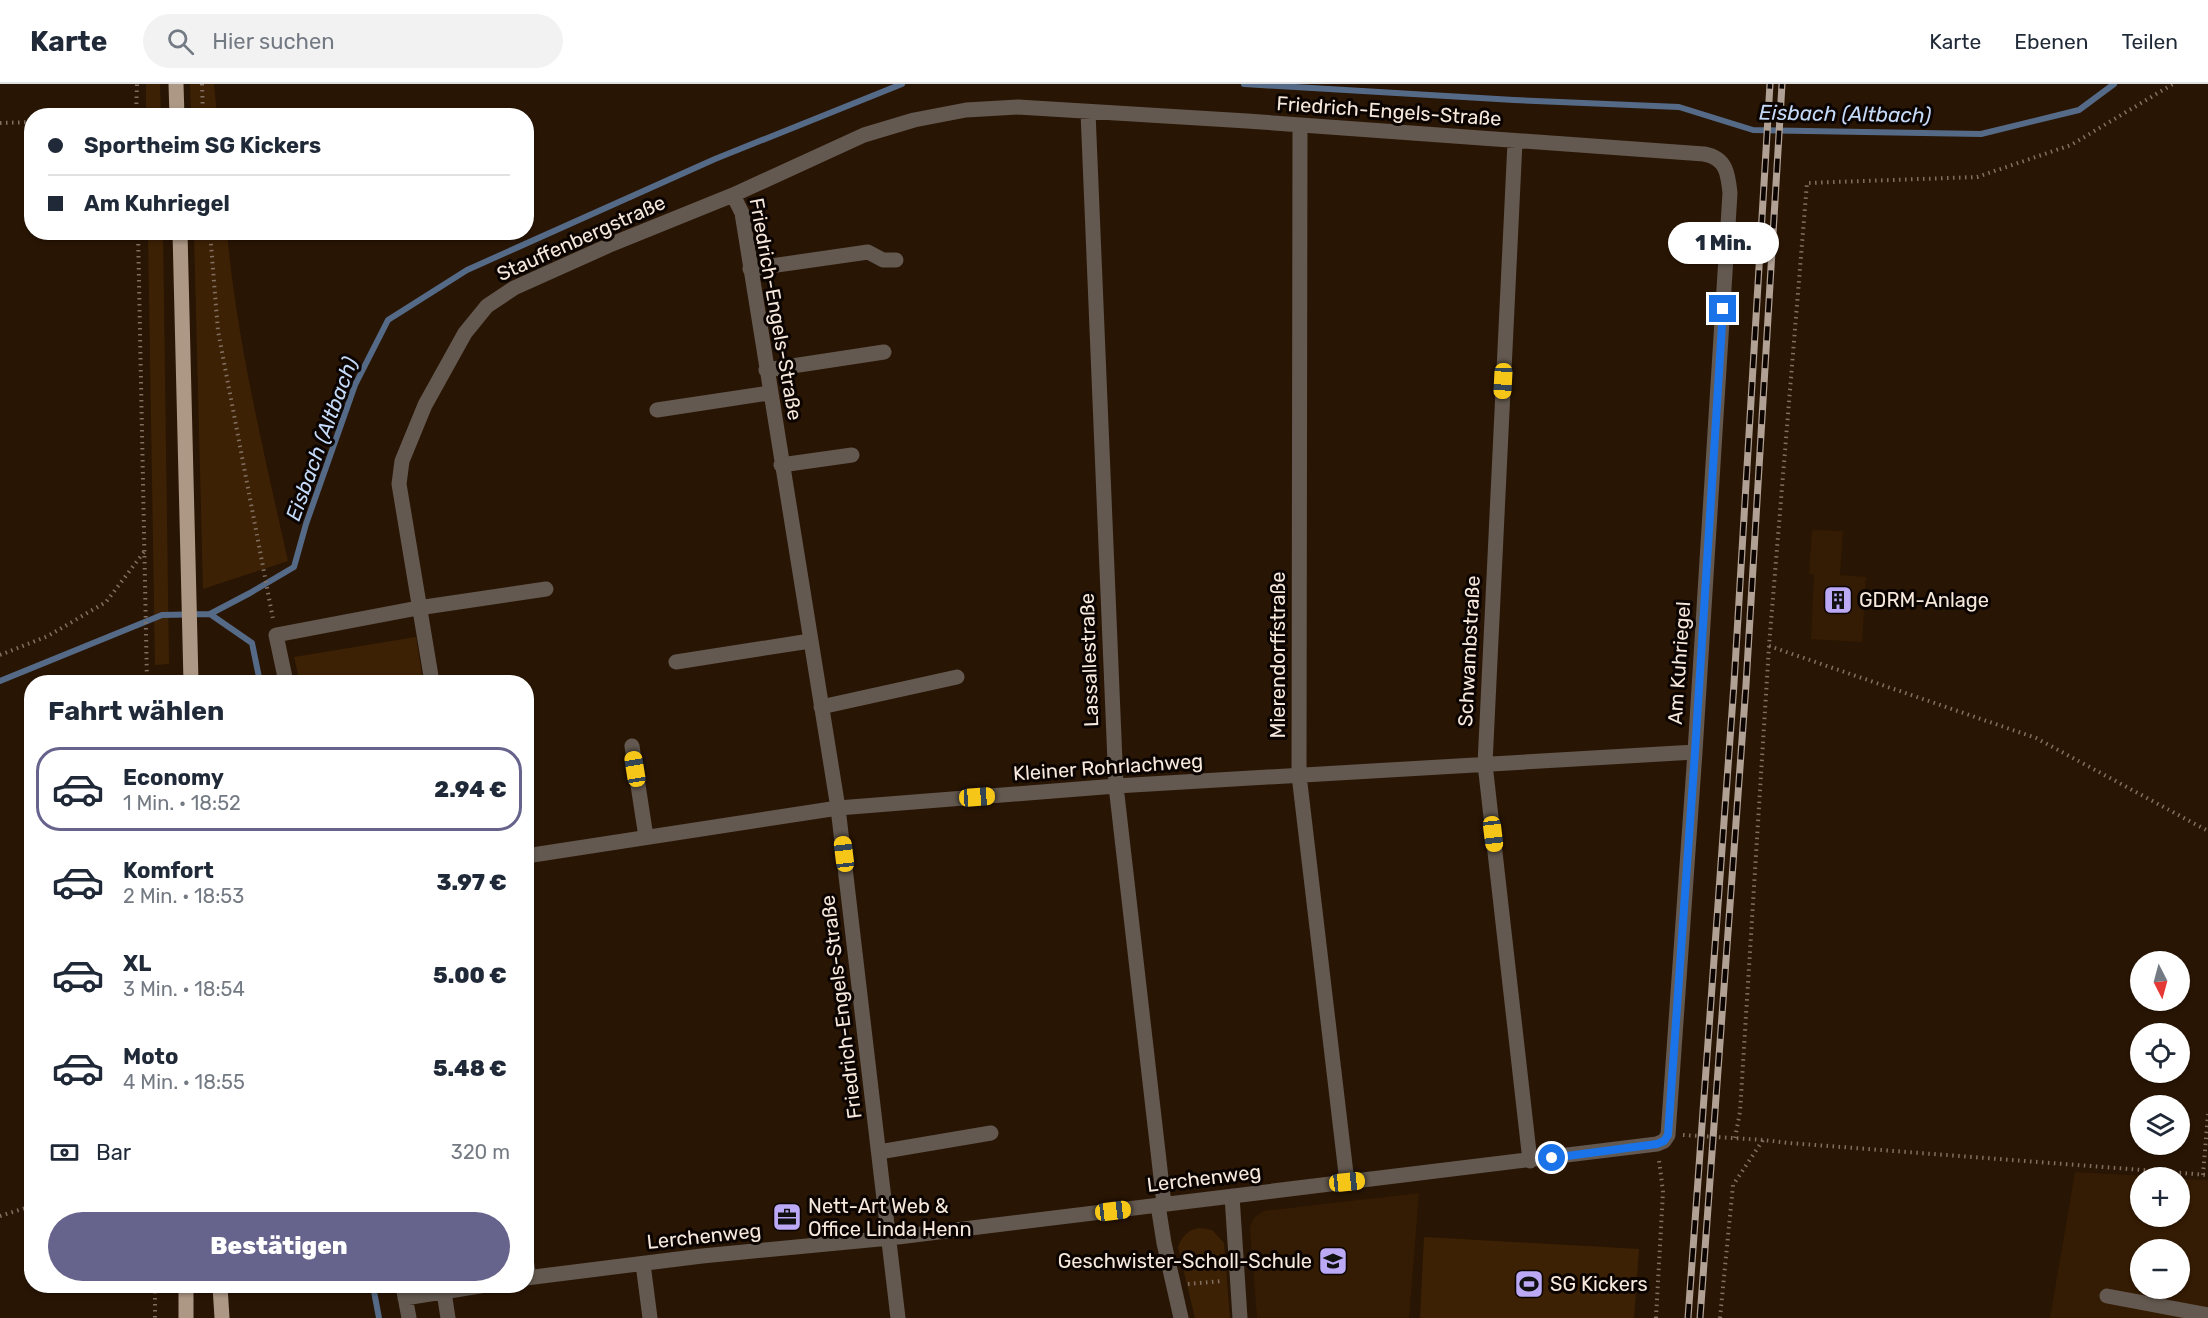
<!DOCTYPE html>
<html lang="de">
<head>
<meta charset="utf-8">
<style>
	body { margin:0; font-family:Rubik,sans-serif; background:#f2f2f3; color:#1f2937; height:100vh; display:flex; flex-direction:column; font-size:22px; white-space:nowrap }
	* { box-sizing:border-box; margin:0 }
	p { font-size:20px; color:#747a83 }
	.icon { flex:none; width:33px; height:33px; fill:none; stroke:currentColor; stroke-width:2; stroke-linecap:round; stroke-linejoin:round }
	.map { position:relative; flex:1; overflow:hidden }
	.side { position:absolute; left:24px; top:591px; width:510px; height:618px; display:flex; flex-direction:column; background:#fff; border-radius:24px; box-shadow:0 2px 4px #0004 }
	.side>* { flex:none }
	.hud { position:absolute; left:24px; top:24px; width:510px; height:132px; border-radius:24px; box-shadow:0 2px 4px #0004; display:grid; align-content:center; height:132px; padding:0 24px; background:#fff }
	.needle { width:39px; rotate:174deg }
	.controls { position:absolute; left:2130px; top:867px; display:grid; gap:12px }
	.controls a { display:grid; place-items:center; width:60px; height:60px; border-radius:50%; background:#fff; box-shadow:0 2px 4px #0004; font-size:30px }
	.end { position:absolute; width:27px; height:27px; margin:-14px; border:8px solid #1a73e8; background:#fff; box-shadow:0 0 0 3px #fff }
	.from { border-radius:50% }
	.bubble { position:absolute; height:42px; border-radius:21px; background:#fff; box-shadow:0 2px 4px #0004; font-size:20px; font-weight:800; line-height:42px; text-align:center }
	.car { position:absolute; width:18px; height:36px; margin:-18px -9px; border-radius:8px; box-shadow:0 0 4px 2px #0007; background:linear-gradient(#f5c518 24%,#345 0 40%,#f5c518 0 76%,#345 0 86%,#f5c518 0) }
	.hud b { display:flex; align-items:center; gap:21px; height:57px; font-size:22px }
	.hud b+b { border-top:2px solid #e0e1e3 }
	.hud i { width:15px; height:15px; background:#1f2937 }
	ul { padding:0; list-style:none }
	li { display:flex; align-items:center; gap:18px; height:84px; margin:0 12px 9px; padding:0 12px; border:3px solid transparent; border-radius:24px }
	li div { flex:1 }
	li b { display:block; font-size:22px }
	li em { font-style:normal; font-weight:800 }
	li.on { border-color:#66638c }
	li>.icon { width:54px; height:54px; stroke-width:1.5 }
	h2 { padding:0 24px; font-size:27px; line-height:72px }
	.pay { display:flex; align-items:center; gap:15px; height:66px; padding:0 24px; font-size:22px }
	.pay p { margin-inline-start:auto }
	.cta { display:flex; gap:12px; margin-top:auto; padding:12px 24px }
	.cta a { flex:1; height:69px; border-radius:36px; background:#66638c; color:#fff; font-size:24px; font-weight:800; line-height:69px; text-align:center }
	header { display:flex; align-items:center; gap:36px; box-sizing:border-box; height:84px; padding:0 30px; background:#fff; border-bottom:2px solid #e0e1e3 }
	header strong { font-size:28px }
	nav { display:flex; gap:33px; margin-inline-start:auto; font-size:21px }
	.search { width:420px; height:54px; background:#f2f2f3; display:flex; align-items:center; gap:15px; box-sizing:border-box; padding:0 21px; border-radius:33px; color:#747a83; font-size:22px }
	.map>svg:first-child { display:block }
</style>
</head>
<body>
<header>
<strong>Karte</strong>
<div class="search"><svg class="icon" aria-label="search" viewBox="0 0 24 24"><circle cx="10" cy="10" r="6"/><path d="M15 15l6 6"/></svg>Hier suchen</div>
<nav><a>Karte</a><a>Ebenen</a><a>Teilen</a></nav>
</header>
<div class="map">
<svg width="2208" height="1234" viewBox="0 0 2208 1234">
	<rect width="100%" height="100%" fill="#291504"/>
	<!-- built -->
	<path fill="#341b03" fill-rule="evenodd" d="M1812,446l31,1 -3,44 26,2 -4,65 -51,-3 3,-64 -5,-1z
		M2075,1088l88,5 -23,1v38h40v-37l28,1v138h-158zM2140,1166h40v38h-40z
		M1419,1109l-10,125h-152l-7,-90 3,-9 3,-3 8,-5z"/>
	<!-- green -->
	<path fill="#3d2104" d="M146,0h14l1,31h-15z
		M190,0h24l3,31h-26z
		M148,149h15l6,431 -14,1z
		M194,149h33c10,109 37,220 61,328l-85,28z
		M416,553l7,45h-123l-6,-25z
		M1200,1144l12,2 12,13 6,75h-35l-17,-71c4,-11 11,-18 22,-19z
		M1424,1153l215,12 -5,69h-214z"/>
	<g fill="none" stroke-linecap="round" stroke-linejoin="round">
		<!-- stream -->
		<path stroke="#556a87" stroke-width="6" d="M1244,0l270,16 165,7 74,23 228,4 98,-24 35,-26
			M210,530l42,29 8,39
			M0,597l162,-66 48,-1 40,-21 44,-26 12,-43 49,-139 33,-65 79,-50 248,-111 187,-75
			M373,1202l6,32"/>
		<!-- path -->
		<path stroke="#827162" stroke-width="4" stroke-dasharray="1.5 4.5" stroke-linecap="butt" d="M202,0l1,32
			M136,32l1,-32
			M0,39l32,-1
			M138,148l9,450
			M210,148l8,99 55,288
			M1769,562l267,92 172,93
			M0,571l48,-19 58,-34 38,-50
			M1683,1051l80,5 26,3 419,32
			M1735,1054l5,-26 29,-466 38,-463 170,-6 94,-32 102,-61
			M2203,1091l5,-61
			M0,1132l32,-10
			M1188,1200l35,-3
			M155,1202v32
			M1656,1234l7,-126 -4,-32
			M1720,1234l13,-133 30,-45"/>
		<!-- minor -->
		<path stroke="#635950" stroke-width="15" d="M1088,28l28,674 48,418
			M1300,42l-1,649 48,407
			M1515,58l-30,622 45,397
			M733,111l9,18 96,595 60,510
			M750,185l118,-17 15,8h13
			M766,286l118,-18
			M657,326l112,-17
			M781,381l71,-10
			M676,578l134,-21
			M286,598l-10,-47 142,-27 128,-19
			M432,598l-33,-198 3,-23 23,-56 40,-72 22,-27 27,-18 98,-44 121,-49 131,-60 50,-15 52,-10 52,-3 229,14 457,33c22,4 24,19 26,39l-35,559 -27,383 -4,6 -7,3 -767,94 -188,18 -176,22
			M821,623l136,-30
			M632,662l14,91
			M526,772l312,-48 278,-22 579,-34
			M879,1068l112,-19
			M1232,1112l8,122
			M1158,1121l6,38 17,75
			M526,1175l3,18
			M643,1180l7,54
			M403,1202l6,32
			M444,1208l4,26
			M2107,1212l101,19
			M405,1214l75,-12"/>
		<!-- major -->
		<path stroke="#ad9885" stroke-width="15" d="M176,0l1,32
			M180,148l11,450
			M186,1202v32
			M220,1202l2,32"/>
		<!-- rail casing -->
		<g stroke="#b1a194" stroke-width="7">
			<path id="rail" d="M1688,1234l46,-634 36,-600
				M1700,1234l46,-633 36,-601"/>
		</g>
		<!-- rail -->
		<use href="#rail" stroke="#0b0401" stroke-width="4.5" stroke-dasharray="14" stroke-linecap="butt"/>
	</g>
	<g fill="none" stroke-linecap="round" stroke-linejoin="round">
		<!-- route -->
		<path stroke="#1a73e8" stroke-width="8" d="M1552,1074l105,-14 7,-3 4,-6 27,-383 28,-443"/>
	</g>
	<!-- icons -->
	<defs>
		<g id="building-square" transform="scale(1.5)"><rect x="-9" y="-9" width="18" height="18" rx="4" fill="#bca9f5" stroke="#0b0401"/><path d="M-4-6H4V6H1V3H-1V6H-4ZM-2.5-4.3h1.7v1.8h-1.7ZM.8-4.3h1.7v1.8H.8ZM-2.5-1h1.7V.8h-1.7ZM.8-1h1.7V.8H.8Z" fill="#111"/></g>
		<g id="office-square" transform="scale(1.5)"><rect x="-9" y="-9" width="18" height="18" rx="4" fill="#bca9f5" stroke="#0b0401"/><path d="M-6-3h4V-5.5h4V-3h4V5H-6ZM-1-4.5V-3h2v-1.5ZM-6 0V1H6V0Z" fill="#111"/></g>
		<g id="school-square" transform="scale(1.5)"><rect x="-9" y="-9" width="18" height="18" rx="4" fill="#bca9f5" stroke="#0b0401"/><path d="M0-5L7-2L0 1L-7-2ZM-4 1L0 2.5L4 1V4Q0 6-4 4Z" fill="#111"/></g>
		<g id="stadium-square" transform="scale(1.5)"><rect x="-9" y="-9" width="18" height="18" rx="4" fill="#bca9f5" stroke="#0b0401"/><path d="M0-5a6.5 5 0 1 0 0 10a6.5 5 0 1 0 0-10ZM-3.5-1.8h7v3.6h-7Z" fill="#111"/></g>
	</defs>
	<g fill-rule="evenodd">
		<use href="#building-square" x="1838" y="516"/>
		<use href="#office-square" x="787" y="1133"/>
		<use href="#school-square" x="1333" y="1177"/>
		<use href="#stadium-square" x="1529" y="1200"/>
	</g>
	<g text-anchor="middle" stroke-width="6" stroke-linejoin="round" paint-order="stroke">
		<!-- street labels -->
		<g font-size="20" fill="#f6e8dc" stroke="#0b0401">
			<text transform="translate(1389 27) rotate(4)" y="7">Friedrich-Engels-Straße</text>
			<text transform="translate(581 154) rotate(-24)" y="7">Stauffenbergstraße</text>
			<text transform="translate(776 225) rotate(80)" y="7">Friedrich-Engels-Straße</text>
			<text transform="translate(1469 567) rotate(-87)" y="7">Schwambstraße</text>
			<text transform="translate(1278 571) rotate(-90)" y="7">Mierendorffstraße</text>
			<text transform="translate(1089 576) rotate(-92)" y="7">Lassallestraße</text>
			<text transform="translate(1679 579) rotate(-86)" y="7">Am Kuhriegel</text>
			<text transform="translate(1108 683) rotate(-4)" y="7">Kleiner Rohrlachweg</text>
			<text transform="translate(841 923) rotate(-97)" y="7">Friedrich-Engels-Straße</text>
			<text transform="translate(1204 1094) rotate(-7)" y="7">Lerchenweg</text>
			<text transform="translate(704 1152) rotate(-6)" y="7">Lerchenweg</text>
		</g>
		<!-- poi labels -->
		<g font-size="20" fill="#f6e8dc" stroke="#0b0401" text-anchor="start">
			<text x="1859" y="523">GDRM-Anlage</text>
			<text x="808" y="1129">Nett-Art Web &amp;<tspan x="808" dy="23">Office Linda Henn</tspan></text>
			<text x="1312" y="1184" text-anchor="end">Geschwister-Scholl-Schule</text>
			<text x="1550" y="1207">SG Kickers</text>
		</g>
		<!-- water labels -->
		<g font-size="21" font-style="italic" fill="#c4daf8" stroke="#0b0401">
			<text transform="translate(1845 30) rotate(1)" y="7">Eisbach (Altbach)</text>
			<text transform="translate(322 355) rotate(-70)" y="7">Eisbach (Altbach)</text>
		</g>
	</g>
</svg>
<div class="controls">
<a><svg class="needle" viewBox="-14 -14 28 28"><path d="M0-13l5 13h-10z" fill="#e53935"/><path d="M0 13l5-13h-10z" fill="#747a83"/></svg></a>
<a><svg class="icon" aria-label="locate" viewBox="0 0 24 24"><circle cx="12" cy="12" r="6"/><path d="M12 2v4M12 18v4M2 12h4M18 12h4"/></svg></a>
<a><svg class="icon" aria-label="layers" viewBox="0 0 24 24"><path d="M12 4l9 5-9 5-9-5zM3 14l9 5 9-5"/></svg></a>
<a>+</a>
<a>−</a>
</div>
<i class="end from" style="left:1552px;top:1074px"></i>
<i class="end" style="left:1723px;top:225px"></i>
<div class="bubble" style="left:1668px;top:138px;width:111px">1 Min.</div>
<i class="car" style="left:1503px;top:297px;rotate:183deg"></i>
<i class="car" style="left:635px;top:685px;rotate:351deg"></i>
<i class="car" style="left:977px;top:713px;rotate:86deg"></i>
<i class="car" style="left:1493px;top:750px;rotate:173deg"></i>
<i class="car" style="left:844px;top:770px;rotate:353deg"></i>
<i class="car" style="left:1347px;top:1098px;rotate:84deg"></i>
<i class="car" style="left:1113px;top:1127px;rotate:83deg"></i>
<div class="hud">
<b><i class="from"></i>Sportheim SG Kickers</b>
<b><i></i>Am Kuhriegel</b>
</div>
<section class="side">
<h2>Fahrt wählen</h2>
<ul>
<li class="on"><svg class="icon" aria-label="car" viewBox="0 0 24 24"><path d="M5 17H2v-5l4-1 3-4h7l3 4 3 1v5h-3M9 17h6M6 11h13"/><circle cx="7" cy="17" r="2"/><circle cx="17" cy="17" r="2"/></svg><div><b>Economy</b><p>1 Min. · 18:52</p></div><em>2.94 €</em></li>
<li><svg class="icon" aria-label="car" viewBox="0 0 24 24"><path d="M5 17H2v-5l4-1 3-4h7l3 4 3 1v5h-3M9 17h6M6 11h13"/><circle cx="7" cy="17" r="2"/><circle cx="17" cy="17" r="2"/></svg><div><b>Komfort</b><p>2 Min. · 18:53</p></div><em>3.97 €</em></li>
<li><svg class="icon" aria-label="car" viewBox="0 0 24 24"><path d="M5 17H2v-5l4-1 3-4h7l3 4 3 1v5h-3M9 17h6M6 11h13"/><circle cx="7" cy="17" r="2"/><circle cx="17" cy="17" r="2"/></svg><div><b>XL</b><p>3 Min. · 18:54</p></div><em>5.00 €</em></li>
<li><svg class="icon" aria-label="car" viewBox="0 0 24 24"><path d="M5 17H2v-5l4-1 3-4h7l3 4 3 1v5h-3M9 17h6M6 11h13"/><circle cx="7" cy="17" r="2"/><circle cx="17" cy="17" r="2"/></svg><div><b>Moto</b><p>4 Min. · 18:55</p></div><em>5.48 €</em></li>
</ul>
<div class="pay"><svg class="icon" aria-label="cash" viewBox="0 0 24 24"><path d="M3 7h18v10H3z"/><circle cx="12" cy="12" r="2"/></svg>Bar<p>320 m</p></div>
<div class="cta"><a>Bestätigen</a></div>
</section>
</div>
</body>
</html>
